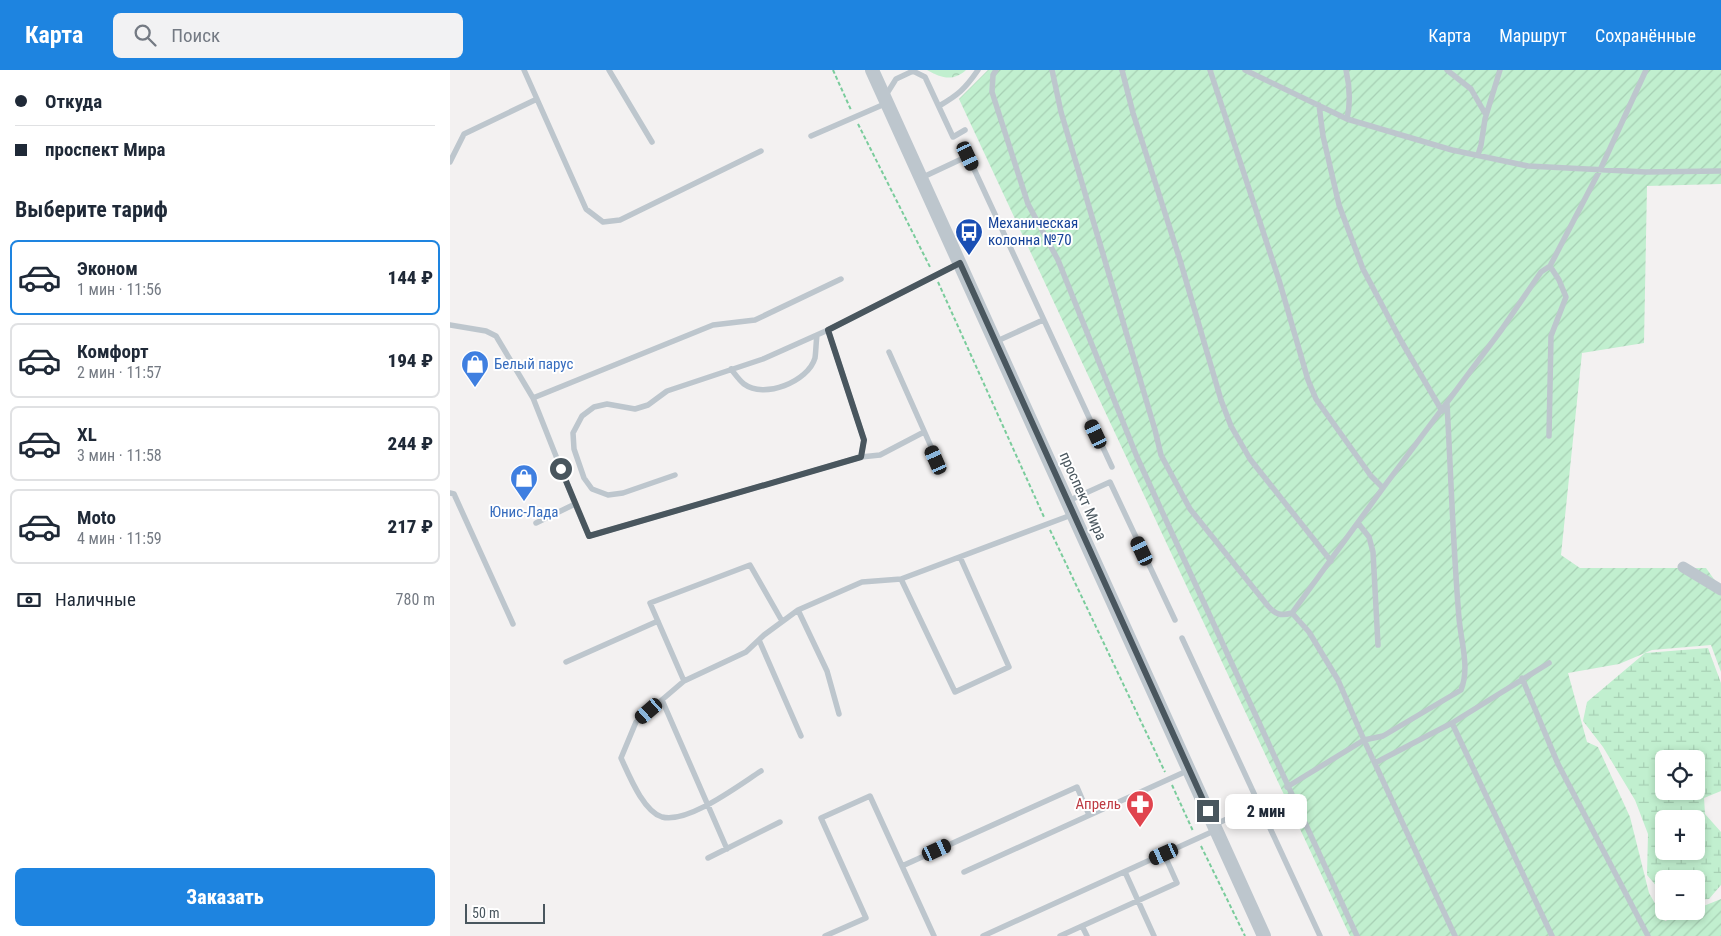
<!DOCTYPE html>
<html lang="ru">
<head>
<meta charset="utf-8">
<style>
	body { margin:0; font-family:"Roboto Condensed",sans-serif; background:#f2f2f3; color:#1f2937; height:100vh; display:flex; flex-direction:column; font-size:19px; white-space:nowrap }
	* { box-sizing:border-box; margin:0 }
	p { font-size:16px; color:#747a83 }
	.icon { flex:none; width:28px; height:28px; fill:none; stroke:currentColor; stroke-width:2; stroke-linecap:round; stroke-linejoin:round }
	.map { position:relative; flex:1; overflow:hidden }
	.sheet { display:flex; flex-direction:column; background:#fff; width:450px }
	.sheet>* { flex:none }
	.banner { display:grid; align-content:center; height:110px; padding:0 15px; background:#fff }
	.buttons { position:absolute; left:1205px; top:680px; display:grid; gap:10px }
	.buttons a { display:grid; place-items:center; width:50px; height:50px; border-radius:8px; background:#fff; box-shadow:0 2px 8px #0003; font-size:25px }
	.scale { position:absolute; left:15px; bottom:12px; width:80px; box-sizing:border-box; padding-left:5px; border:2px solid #49565e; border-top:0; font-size:14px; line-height:18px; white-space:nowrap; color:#49565e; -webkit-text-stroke:4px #fff; paint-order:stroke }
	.end { position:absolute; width:22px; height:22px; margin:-11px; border:6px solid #49565e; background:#fff; box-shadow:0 0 0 2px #fff }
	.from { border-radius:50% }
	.bubble { position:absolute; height:35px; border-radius:8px; background:#fff; box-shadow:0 2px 8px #0003; font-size:16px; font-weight:800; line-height:35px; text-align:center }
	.car { position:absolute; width:15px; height:30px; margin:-15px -8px; border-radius:6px; box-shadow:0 0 4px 1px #0007; background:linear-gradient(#222 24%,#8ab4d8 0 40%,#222 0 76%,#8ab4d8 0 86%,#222 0) }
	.banner b { display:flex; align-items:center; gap:18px; height:48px; font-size:19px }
	.banner b+b { border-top:1px solid #e0e1e3 }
	.banner i { width:12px; height:12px; background:#1f2937 }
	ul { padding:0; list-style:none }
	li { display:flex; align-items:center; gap:15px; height:75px; margin:0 10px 8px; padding:0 5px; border:2px solid #e0e1e3; border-radius:8px }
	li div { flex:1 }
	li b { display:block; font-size:19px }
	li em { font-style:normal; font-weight:800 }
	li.on { border-color:#1e84e0 }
	li>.icon { width:45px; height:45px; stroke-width:1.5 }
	h2 { padding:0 15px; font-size:22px; line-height:60px }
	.pay { display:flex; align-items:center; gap:12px; height:55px; padding:0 15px; font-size:19px }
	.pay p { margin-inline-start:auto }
	.action { display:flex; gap:10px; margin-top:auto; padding:10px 15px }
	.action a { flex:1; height:58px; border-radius:8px; background:#1e84e0; color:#fff; font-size:20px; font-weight:800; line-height:58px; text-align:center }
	header { display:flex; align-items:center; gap:30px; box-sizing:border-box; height:70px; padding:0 25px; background:#1e84e0; color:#fff }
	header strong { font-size:24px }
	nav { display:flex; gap:28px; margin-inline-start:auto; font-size:18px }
	.search { width:350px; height:45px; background:#f2f2f3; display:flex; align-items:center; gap:12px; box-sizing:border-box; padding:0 18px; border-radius:8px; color:#747a83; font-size:19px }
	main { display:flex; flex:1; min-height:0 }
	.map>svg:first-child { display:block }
</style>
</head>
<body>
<header>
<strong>Карта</strong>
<div class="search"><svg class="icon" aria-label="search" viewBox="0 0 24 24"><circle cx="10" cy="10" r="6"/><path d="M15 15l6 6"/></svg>Поиск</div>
<nav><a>Карта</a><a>Маршрут</a><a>Сохранённые</a></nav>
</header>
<main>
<section class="sheet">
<div class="banner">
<b><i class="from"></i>Откуда</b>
<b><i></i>проспект Мира</b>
</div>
<h2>Выберите тариф</h2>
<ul>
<li class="on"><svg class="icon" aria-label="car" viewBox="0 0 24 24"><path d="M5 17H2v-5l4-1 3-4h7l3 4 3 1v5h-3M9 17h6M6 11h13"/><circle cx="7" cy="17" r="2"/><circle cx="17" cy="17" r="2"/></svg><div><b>Эконом</b><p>1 мин · 11:56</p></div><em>144 ₽</em></li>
<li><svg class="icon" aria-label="car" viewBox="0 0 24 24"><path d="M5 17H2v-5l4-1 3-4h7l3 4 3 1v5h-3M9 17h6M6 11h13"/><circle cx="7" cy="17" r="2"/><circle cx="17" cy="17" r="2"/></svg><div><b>Комфорт</b><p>2 мин · 11:57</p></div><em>194 ₽</em></li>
<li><svg class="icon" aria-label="car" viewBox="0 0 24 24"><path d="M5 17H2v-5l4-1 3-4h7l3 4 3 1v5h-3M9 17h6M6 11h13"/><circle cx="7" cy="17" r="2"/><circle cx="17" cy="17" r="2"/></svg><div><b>XL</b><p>3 мин · 11:58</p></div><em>244 ₽</em></li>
<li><svg class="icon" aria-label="car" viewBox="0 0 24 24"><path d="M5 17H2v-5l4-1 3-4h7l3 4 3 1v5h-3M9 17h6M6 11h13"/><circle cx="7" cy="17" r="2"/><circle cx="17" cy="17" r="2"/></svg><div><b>Moto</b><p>4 мин · 11:59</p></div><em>217 ₽</em></li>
</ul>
<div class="pay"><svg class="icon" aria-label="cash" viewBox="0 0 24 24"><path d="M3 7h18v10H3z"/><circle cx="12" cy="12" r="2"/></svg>Наличные<p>780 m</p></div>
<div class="action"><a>Заказать</a></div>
</section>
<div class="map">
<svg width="1271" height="866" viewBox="0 0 1271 866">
	<defs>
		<pattern id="forest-crowns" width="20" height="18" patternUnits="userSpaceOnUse" patternTransform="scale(1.25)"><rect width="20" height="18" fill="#c1efcf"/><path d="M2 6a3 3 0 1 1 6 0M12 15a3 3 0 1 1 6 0" fill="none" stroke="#a7cfb4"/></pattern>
		<pattern id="wetland-marsh" width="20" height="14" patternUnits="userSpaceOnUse" patternTransform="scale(1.25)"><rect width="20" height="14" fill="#c1efcf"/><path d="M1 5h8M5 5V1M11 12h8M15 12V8" fill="none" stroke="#a7cfb4"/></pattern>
		<pattern id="garden-furrows" width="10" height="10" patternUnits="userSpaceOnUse" patternTransform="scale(1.25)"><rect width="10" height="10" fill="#c1efcf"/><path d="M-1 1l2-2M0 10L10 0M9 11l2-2" fill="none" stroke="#a7cfb4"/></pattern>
	</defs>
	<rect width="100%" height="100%" fill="#f3f1f1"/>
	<!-- forest -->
	<path fill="url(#forest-crowns)" d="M477,0h39c-13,12 -25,8 -39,0z"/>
	<!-- wetland -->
	<path fill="url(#wetland-marsh)" fill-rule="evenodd" d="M1258,578l13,35v108l-17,7 1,16 16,18v53l-12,14 -13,1v-21h-32v16l-17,-20 1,-41 -13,-34 -32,-53 -20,-26 4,-19 58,-49zM1214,689h32v32h-32zM1214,749h32v32h-32z"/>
	<!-- garden -->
	<path fill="url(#garden-furrows)" d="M538,0h733v114l-74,2 -3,157 -62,10 -21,202 19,13h126l15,21v83l-10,-27 -59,5 -33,14 -51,9 19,69 11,5 32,70 19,76 16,28 26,-10h5v-2l25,-10v37h-371l-391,-837z"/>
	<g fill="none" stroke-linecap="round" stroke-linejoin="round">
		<!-- path -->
		<path stroke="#7acc9c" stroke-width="2" stroke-dasharray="4 2.5" stroke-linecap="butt" d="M383,0l18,40
			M408,54l73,145
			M488,212l106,235
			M600,460l115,242
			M722,715l21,46
			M751,776l44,90"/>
		<!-- service -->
		<path stroke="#bdc6cd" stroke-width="5.5" d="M74,0l62,139 17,13 17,-2 141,-69
			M159,0l43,72
			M546,0l-3,5 -1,17 36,112 30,56 79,197 220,479
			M602,0l9,42 94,318 6,25 29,54 78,97c8,9 13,10 24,7l91,-125 119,-159 39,-57 9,-6 51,-98 45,-98
			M672,0l11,43 47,147 41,140 10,26 19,33 81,102
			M760,0l69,210 29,100 8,19 55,77 12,12
			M795,0l102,49 105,31 76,16 118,6 75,-1
			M896,0c4,17 5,31 1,49
			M997,0l24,19 15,26
			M436,25l10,-16 17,-8 12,6 28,60 12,-7
			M869,35l4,31 16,69 24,64 37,70 42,72
			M489,36c19,-11 26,-17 39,-36
			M361,66l76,-33
			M1028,85l3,-10 4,-26 15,-49
			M0,92l14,-28 73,-35
			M471,108l47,-22 144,311
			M0,255l36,6 10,5 37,62 42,106 -39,19
			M545,272l48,-22
			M439,282l48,108
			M281,299c4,5 8,11 13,15 20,15 64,-2 71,-26 1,-7 1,-16 2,-23
			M83,328l180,-73 42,-5 86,-41
			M1099,366l2,-100 15,-39 -7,-17 -9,-14
			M411,387l19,-2 44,-23
			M225,405l-52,18 -15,2 -16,-6 -8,-11 -10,-29 -1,-16 9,-17 12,-9 13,-3 28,5 13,-4 19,-14 96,-32 65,-29 132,-67
			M0,423l4,1 59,130
			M618,431l42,-19 65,138
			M125,434l14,32 272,-79 3,-17 -36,-110
			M908,453l11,14 4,15 5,93
			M451,509l54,113 54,-25 -49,-110
			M348,540l29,61 12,43
			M842,543l17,19 29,48 26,60 91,196
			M732,568l138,298
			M309,570l42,96
			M116,592l92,-41
			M1072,608l36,86 90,172
			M234,611l-34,-78 100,-38 32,56
			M212,630l65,149
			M1002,653l100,213
			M925,693l77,-40 97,-60
			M311,701c-22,14 -73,53 -99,46 -19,-6 -33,-42 -41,-59l15,-36 48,-41 62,-29 18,-17 34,-25 64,-28 39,-3 173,-65
			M837,717l77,-47 19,-4 78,-46c9,-22 0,-48 -2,-72 -6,-71 -8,-143 -12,-214
			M764,755l45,-21
			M258,788l72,-36
			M452,796l175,-79 12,28
			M514,802l225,-102
			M675,802l29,64
			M632,856l5,10
			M375,866l41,-18 -45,-100 49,-22 64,140
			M533,866l233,-106
			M610,866l117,-53 -13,-29"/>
		<!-- minor -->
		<path stroke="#bdc6cd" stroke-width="11" d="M1233,497l38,23"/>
		<!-- tertiary -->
		<path stroke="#bdc6cd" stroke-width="14" d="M422,0l392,866"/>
	</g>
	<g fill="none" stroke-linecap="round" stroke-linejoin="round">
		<!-- route -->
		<path stroke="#49565e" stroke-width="6" d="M111,399l28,67 272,-79 3,-17 -36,-110 132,-67 248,548"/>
	</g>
	<!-- icons -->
	<defs>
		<g id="bus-pin" transform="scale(1.4375)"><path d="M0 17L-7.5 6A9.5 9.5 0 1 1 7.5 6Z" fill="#1a4fb4" stroke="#fff"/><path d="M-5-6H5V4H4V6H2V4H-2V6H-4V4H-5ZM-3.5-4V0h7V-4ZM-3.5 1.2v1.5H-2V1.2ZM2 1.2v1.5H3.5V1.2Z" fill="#fff"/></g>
		<g id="shop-pin" transform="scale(1.4375)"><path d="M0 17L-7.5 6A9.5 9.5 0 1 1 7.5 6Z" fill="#3f7fe0" stroke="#fff"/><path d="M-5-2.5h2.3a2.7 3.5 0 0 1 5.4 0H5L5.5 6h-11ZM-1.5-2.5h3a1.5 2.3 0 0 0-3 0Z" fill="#fff"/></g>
		<g id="pharmacy-pin" transform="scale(1.4375)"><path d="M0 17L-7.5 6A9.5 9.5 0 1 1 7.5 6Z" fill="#e0444e" stroke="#fff"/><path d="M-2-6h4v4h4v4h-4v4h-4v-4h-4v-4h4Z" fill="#fff"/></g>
	</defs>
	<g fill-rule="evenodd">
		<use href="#bus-pin" x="519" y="162"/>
		<use href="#shop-pin" x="25" y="294"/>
		<use href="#shop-pin" x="74" y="408"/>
		<use href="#pharmacy-pin" x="690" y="734"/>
	</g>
	<g text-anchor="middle" stroke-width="4" stroke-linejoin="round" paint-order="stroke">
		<!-- transit labels -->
		<g font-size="15" fill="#164399" stroke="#fff" text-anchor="start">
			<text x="538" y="158">Механическая<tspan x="538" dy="17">колонна №70</tspan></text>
		</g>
		<!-- shop labels -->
		<g font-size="15" fill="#366cbe" stroke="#fff" text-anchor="start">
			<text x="44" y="299">Белый парус</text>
			<text x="74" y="447" text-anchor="middle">Юнис-Лада</text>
		</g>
		<!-- street labels -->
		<g font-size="15" fill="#49565e" stroke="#fff">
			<text transform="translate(633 426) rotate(66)" y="5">проспект Мира</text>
		</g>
		<!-- health labels -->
		<g font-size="15" fill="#be3a42" stroke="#fff" text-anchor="end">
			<text x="671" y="739">Апрель</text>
		</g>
	</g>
</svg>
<div class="buttons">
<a><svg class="icon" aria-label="locate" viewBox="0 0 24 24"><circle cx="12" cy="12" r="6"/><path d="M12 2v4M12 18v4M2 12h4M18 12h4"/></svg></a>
<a>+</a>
<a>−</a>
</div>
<div class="scale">50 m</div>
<i class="end from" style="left:111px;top:399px"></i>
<i class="end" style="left:758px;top:741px"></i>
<div class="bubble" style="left:775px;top:724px;width:82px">2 мин</div>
<i class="car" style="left:518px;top:86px;rotate:155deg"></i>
<i class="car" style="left:646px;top:364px;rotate:335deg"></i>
<i class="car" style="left:486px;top:390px;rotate:336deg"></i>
<i class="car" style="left:692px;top:481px;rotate:335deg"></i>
<i class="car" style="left:199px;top:641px;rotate:229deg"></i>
<i class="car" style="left:487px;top:780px;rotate:65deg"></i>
<i class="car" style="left:714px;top:784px;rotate:246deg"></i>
</div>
</main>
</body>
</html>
